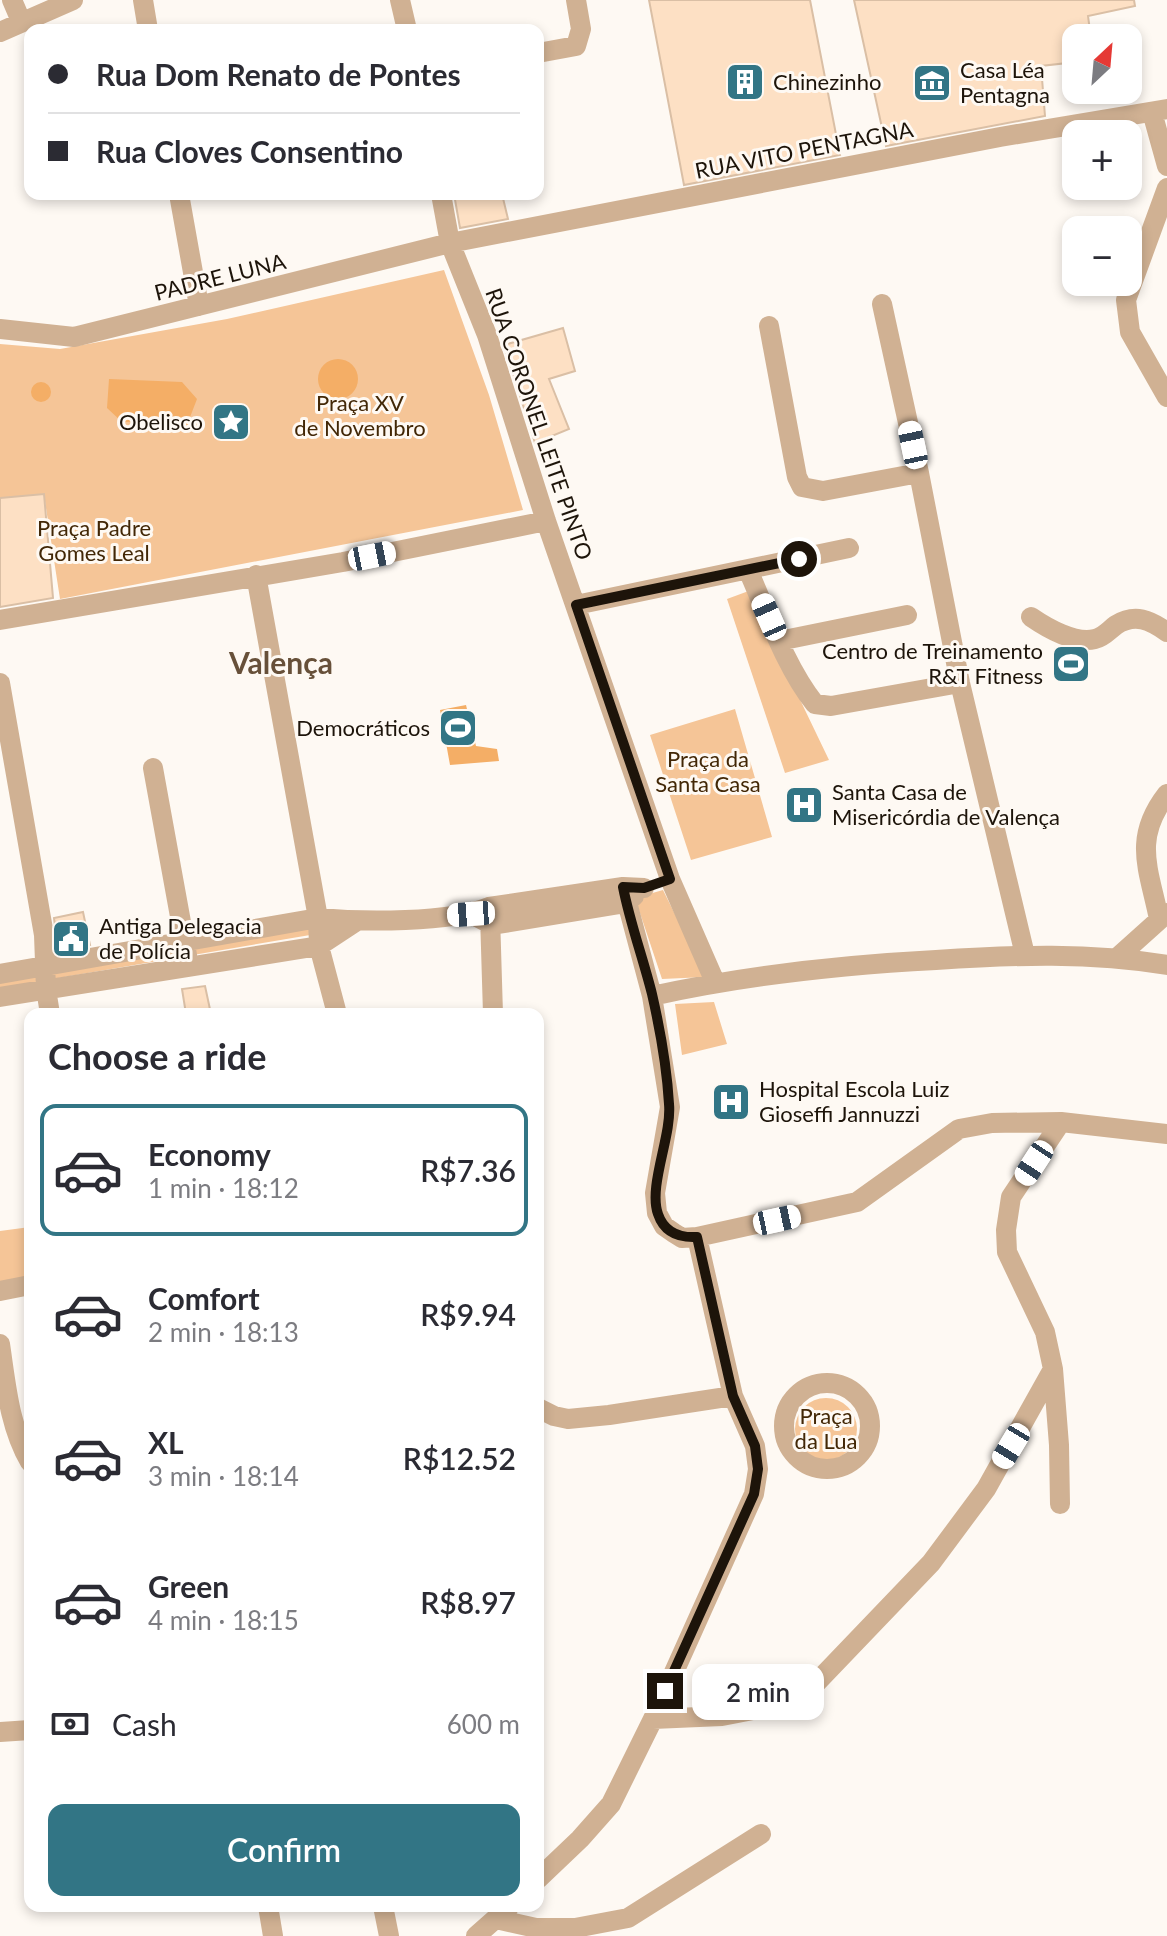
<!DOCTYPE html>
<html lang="en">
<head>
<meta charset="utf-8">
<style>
	body { margin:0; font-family:Lato,sans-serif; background:#f2f2f3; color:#2b2b33; height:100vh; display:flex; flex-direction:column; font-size:30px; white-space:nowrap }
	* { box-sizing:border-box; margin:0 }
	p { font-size:26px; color:#7c7c81 }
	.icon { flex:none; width:44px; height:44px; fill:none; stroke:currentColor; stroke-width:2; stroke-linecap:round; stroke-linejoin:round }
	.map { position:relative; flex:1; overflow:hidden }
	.panel { position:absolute; left:24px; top:1008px; width:520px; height:904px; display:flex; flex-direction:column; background:#fff; border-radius:16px; box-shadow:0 4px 12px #0003 }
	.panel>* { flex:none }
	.guide { position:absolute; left:24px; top:24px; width:520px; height:176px; border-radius:16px; box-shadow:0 4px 12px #0003; display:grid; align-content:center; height:176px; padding:0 24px; background:#fff }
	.needle { width:52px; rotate:26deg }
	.fabs { position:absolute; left:1062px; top:24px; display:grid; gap:16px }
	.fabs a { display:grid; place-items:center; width:80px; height:80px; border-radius:16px; background:#fff; box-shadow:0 4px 12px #0003; font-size:40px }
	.end { position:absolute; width:36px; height:36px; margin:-18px; border:10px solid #1d140a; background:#fff; box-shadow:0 0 0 4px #fff }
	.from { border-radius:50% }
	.bubble { position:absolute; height:56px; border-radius:16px; background:#fff; box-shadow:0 4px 12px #0003; font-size:26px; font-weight:600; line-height:56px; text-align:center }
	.car { position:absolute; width:24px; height:48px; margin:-24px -12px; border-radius:10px; box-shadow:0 0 6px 2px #0007; background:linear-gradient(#fff 24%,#345 0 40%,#fff 0 76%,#345 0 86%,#fff 0) }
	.guide b { display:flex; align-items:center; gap:28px; height:76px; font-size:30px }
	.guide b+b { border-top:2px solid #e1e1e2 }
	.guide i { width:20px; height:20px; background:#2b2b33 }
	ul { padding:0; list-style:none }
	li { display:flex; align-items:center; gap:24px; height:132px; margin:0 16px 12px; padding:0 8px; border:4px solid transparent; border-radius:16px }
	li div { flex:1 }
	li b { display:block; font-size:30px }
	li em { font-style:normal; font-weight:600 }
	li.on { border-color:#327585 }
	li>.icon { width:72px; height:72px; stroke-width:1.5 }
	h2 { padding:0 24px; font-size:36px; line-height:96px }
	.pay { display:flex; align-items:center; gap:20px; height:88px; padding:0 24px; font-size:30px }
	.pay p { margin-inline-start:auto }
	.button { display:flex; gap:16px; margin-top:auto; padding:16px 24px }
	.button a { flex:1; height:92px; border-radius:16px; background:#327585; color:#fff; font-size:32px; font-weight:600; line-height:92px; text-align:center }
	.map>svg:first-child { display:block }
</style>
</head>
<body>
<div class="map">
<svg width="1167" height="1936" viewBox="0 0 1167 1936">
	<rect width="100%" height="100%" fill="#fef9f3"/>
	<!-- green -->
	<path fill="#f5c597" d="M444,270l45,125 34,115 -463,89 -16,-104 -44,3v-154l60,5 167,-30z
		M754,589l38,94 37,77 -44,13 -58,-174z
		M735,709l37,128 -81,23 -41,-125z
		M663,890l43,87 -44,2 -27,-81z
		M315,921l1,13 -316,54v-10z
		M714,1002l13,42 -45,11 -7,-51z
		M30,1227v51l-30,5v-52z
		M795 1429a31 31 0 1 1 62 0a31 31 0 1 1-62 0Z"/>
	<!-- water -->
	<path fill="#f4ae66" d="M318 379a20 20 0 1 1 40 0a20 20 0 1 1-40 0Z
		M109,379l73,3 15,17 -10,26 -27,-4 -38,1 -15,-14z
		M31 392a10 10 0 1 1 20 0a10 10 0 1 1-20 0Z
		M466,705l10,41 21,3 2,12 -49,4 -10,-55z"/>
	<!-- building -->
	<path fill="#fde0c4" stroke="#dabfa5" stroke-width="2" d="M649,0h161l30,155 -156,30z
		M854,0h280l1,6 -47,10 3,22h-15v24l-35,4 4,50 -159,30z
		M454,194h48l6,25 -48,9z
		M563,328l12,43 -26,8 20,50 -34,14 -31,-98z
		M44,494l9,104 -53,9v-109z
		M83,912l7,33 -32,6 -4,-33z
		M205,986l6,28h-25l-4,-25z"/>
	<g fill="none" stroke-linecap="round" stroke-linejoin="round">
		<!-- minor -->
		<path stroke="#d0b193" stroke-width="20" d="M12,0l9,21
			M143,0l5,30
			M400,0l7,30
			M0,32l73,-32
			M538,53l38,-7 5,-17 -5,-29
			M1152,112l15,54
			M1167,188l-41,112 4,32 37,65
			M179,194l20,112
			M441,194l9,49 37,92 59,186 124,358 45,103
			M882,304l37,169 41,210 65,272
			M769,326l28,151 5,10 21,4 96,-18
			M0,329l74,8 376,-94 550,-106 167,-28
			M748,570c19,43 38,98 67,134l16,2 129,-23
			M256,575l62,343 1,28 18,68
			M576,605l273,-57
			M1031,617c16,11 44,27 64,22 9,-2 14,-9 21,-14 19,-12 34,-5 51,7
			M0,620l343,-58 203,-41
			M779,641l128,-26
			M0,683l44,252 2,54 4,25
			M153,768l34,187
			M623,887l29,109 18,111 -15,86 2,20 7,13 10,7 8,5 15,-1 160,-35 102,-73 33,-6 69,-1 106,12
			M471,914l21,11 134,-22 8,-7
			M490,915l3,99
			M1159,919c-10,-50 -27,-80 8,-125
			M1118,957l49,-44
			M0,974l318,-56c45,4 131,5 171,-11l134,-20 21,1
			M652,996c94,-21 189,-31 284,-36 78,-5 154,-8 231,5
			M0,997l319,-51 38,-25
			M0,1291l30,-6
			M0,1344c6,40 9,82 30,118
			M1053,1369l6,76 1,59
			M784 1426a43 43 0 1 1 86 0a43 43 0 1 1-86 0Z
			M538,1408l16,8 14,3 41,-4 124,-19
			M653,1719l69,-3 56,-11 39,-23 114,-119 55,-74 67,-120 -8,-37 -38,-80 -1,-22 5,-33 50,-75
			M0,1732l30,-2
			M538,1879l42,-40 31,-35 42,-85 101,-225 4,-25 -3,-23 -22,-50 -36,-159
			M268,1906l5,30
			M383,1906l6,30
			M496,1919l40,9h39l53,-10 133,-84
			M476,1936l34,-30"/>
	</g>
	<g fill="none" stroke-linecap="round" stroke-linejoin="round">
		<!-- route -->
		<path stroke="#1d140a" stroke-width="10" d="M665,1691l89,-197 4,-25 -3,-23 -22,-50 -36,-159c-18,1 -33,-5 -39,-23 -10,-28 14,-78 11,-110 -2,-35 -9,-75 -17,-110 -9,-36 -22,-71 -29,-107l21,1 26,-9 -94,-274 223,-46"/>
	</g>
	<!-- icons -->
	<defs>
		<g id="building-square" transform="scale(2)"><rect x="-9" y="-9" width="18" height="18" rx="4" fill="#327585" stroke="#fef9f3"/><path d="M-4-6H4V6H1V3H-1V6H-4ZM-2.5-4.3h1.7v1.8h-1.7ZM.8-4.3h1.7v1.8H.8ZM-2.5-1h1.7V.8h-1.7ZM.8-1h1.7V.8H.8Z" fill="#fff"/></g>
		<g id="museum-square" transform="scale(2)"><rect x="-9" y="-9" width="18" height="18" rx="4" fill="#327585" stroke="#fef9f3"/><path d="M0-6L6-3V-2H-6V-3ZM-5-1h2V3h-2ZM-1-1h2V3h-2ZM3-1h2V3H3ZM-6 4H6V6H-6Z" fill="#fff"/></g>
		<g id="sight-square" transform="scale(2)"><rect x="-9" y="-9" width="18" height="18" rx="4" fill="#327585" stroke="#fef9f3"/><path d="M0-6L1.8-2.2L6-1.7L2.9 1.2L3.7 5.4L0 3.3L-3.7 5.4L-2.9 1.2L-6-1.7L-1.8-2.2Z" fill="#fff"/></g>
		<g id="stadium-square" transform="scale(2)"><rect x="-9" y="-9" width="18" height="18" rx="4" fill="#327585" stroke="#fef9f3"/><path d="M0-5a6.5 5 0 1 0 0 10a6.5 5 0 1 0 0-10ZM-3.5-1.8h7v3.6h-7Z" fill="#fff"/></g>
		<g id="hospital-square" transform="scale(2)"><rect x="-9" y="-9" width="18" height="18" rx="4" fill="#327585" stroke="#fef9f3"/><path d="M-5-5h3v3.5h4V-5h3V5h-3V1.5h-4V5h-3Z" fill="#fff"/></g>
		<g id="civic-square" transform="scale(2)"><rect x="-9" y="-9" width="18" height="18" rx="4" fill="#327585" stroke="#fef9f3"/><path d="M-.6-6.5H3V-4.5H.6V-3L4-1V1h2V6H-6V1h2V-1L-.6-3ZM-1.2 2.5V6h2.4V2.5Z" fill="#fff"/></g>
	</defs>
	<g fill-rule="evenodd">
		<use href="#building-square" x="745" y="82"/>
		<use href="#museum-square" x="932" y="83"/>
		<use href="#sight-square" x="231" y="422"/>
		<use href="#stadium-square" x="1071" y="664"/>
		<use href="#stadium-square" x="458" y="728"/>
		<use href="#hospital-square" x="804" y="805"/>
		<use href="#civic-square" x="71" y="939"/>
		<use href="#hospital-square" x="731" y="1102"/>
	</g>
	<g text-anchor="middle" stroke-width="6" stroke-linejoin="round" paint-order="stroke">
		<!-- poi labels -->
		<g font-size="22" fill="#1d140a" stroke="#fef9f3" text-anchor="start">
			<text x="960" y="78">Casa Léa<tspan x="960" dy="25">Pentagna</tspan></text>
			<text x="773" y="90">Chinezinho</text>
			<text x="203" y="430" text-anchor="end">Obelisco</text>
			<text x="1043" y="659" text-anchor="end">Centro de Treinamento<tspan x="1043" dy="25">R&amp;T Fitness</tspan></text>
			<text x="430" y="736" text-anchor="end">Democráticos</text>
			<text x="832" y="800">Santa Casa de<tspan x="832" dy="25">Misericórdia de Valença</tspan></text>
			<text x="99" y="934">Antiga Delegacia<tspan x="99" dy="25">de Polícia</tspan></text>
			<text x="759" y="1097">Hospital Escola Luiz<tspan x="759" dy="25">Gioseffi Jannuzzi</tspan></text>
		</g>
		<!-- street labels -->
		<g font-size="22" fill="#1d140a" stroke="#fef9f3">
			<text transform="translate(804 150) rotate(-11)" y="8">RUA VITO PENTAGNA</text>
			<text transform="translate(220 277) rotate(-14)" y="8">PADRE LUNA</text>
			<text transform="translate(539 424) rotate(71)" y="8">RUA CORONEL LEITE PINTO</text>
		</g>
		<!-- park labels -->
		<g font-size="22" fill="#422706" stroke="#fef9f3">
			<text x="360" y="411">Praça XV<tspan x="360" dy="25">de Novembro</tspan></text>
			<text x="94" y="536">Praça Padre<tspan x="94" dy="25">Gomes Leal</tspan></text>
			<text x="708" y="767">Praça da<tspan x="708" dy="25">Santa Casa</tspan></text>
			<text x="826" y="1424">Praça<tspan x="826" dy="25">da Lua</tspan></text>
		</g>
		<!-- district labels -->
		<g font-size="30" font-weight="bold" fill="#675039" stroke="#fef9f3">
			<text x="281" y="674">Valença</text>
		</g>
	</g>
</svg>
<div class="fabs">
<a><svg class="needle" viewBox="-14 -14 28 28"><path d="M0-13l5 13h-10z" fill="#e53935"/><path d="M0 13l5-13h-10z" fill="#7c7c81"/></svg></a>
<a>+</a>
<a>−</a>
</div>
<i class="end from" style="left:799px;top:559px"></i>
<i class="end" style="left:665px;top:1691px"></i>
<div class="bubble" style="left:692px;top:1664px;width:132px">2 min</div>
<i class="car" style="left:913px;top:445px;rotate:348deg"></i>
<i class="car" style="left:372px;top:556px;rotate:79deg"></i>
<i class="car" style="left:769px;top:617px;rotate:336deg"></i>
<i class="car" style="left:471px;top:914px;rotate:266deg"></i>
<i class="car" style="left:1034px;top:1163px;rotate:213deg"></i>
<i class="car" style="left:777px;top:1220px;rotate:78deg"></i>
<i class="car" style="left:1011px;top:1446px;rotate:211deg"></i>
<div class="guide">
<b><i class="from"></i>Rua Dom Renato de Pontes</b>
<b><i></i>Rua Cloves Consentino</b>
</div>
<section class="panel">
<h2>Choose a ride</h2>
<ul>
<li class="on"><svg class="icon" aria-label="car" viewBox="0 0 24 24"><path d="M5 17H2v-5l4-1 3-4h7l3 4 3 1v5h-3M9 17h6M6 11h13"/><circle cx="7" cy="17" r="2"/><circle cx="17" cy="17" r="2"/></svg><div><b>Economy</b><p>1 min · 18:12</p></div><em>R$7.36</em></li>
<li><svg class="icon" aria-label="car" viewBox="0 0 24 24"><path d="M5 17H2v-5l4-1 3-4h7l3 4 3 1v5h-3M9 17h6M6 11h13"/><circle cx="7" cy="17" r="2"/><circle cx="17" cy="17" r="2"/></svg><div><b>Comfort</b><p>2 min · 18:13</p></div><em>R$9.94</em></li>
<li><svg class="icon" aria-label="car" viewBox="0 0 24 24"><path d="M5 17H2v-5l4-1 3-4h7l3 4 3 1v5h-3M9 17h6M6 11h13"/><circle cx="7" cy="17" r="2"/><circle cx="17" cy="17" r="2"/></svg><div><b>XL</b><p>3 min · 18:14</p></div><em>R$12.52</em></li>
<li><svg class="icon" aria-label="car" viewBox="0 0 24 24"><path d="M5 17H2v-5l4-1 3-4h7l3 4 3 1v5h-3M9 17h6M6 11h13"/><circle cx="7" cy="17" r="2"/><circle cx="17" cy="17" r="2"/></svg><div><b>Green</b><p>4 min · 18:15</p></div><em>R$8.97</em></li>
</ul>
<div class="pay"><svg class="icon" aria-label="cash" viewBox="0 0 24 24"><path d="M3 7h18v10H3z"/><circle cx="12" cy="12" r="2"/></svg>Cash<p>600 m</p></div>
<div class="button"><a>Confirm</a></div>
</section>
</div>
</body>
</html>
